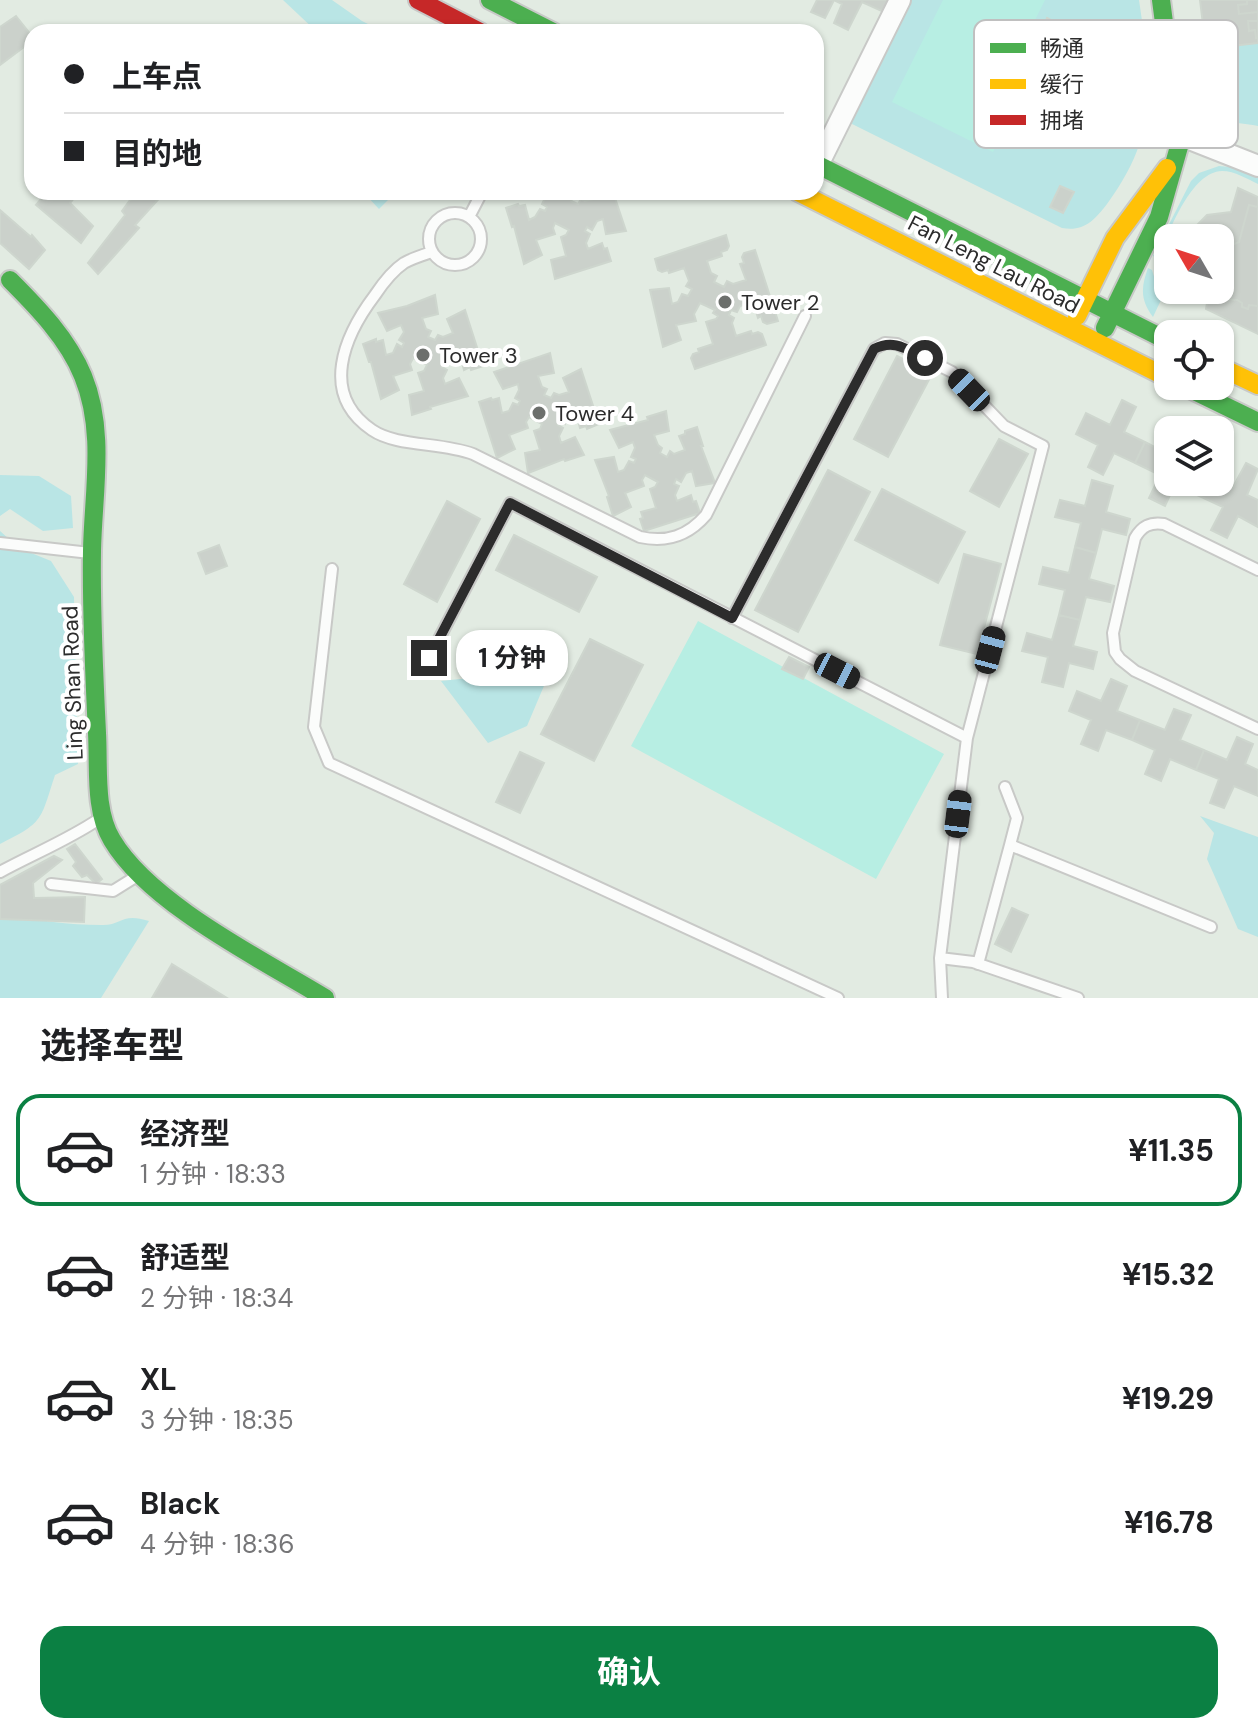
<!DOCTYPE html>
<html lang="zh">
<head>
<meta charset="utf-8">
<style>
	body { margin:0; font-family:"DM Sans","Noto Sans SC",sans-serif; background:#f2f2f2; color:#202124; height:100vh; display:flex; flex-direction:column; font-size:30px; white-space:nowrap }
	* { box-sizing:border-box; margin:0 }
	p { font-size:26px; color:#757577 }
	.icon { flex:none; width:44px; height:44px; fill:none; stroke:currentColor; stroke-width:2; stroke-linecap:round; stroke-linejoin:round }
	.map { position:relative; height:998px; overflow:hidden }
	.details { display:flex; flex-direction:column; background:#fff; flex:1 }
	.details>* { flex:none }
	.guide { position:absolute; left:24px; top:24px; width:800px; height:176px; border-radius:24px; box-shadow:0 2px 6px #0004; display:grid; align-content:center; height:176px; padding:0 40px; background:#fff }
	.needle { width:52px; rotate:309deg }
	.fabs { position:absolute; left:1154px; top:224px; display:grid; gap:16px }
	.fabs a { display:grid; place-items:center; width:80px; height:80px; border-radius:16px; background:#fff; box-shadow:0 2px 6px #0004; font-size:40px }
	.end { position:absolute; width:36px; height:36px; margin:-18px; border:10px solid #2c2c2c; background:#fff; box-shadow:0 0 0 4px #fff }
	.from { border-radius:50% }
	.bubble { position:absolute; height:56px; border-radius:24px; background:#fff; box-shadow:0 2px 6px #0004; font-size:26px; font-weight:700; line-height:56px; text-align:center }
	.car { position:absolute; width:24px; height:48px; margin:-24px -12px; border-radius:10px; box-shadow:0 0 6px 2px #0007; background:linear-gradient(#222 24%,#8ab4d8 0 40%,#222 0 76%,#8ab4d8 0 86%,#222 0) }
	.guide b { display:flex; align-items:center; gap:28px; height:76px; font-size:30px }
	.guide b+b { border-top:2px solid #e0e0e0 }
	.guide i { width:20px; height:20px; background:#202124 }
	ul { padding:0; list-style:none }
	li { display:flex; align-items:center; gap:24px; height:112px; margin:0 16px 12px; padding:0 24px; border:4px solid transparent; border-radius:24px }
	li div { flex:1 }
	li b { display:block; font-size:30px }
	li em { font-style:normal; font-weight:700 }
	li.active { border-color:#0b8043 }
	li>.icon { width:72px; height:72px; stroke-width:1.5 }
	h2 { padding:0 40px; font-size:36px; line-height:96px }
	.action { display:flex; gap:16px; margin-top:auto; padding:16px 40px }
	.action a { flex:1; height:92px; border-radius:24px; background:#0b8043; color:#fff; font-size:32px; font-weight:700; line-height:92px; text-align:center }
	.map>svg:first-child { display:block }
</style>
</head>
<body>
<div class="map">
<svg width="1258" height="998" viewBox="0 0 1258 998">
	<rect width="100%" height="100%" fill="#e2ebe2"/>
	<!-- green -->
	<path fill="#b9e5e5" d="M283,0h49l30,21 22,11h-67z
		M911,0h228c12,83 21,132 -32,204 -13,17 -24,28 -45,24l-212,-105z
		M1258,43v83c-18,-4 -43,-2 -53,-20l-3,-56z
		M1219,166l11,1 28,11v6c-11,-5 -23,-13 -36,-13 -32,1 -52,61 -65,87l-4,-2 38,-75 8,-8z
		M363,192h33l-17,17z
		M1148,268l4,2 9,30 -8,17c-13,-17 -12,-30 -5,-49z
		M0,475l39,1 32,20 2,32 -30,3 -33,-22 -10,7z
		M0,531l19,17 32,13 23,36 4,167 -23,11c-15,46 -11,47 -55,69z
		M516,637l41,18 -30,71 -39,17 -47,-62 47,-5 -4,-30z
		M1200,816l58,21v100l-20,-8 -31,-70 7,-26z
		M6,913c32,8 62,12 95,12 21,1 20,-13 48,-4l-48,77h-101v-78z"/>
	<!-- pitch -->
	<path fill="#b7eee3" d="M943,0h102l-20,40 19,10 -51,102 -101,-50z
		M698,621l246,133 -68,125 -245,-133z"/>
	<!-- building -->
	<path fill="#cbd1cb" stroke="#ced6ce" stroke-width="2" d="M817,0h17l-9,18 -14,-6z
		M834,0h58l-6,13 -24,-11 -14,28 -14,-7 8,-19z
		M1200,0h58v43l-52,6z
		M1247,0h11v12l-19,2 -1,-9 9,-1z
		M16,16l16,20v5l-32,24v-38z
		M1047,18l11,6 -5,9 -11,-5z
		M1248,21h10v16l-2,1 -1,-8 -6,1z
		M1060,186l14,6 -11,21 -13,-6z
		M1238,188l20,9v137l-52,-25 1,-6 -17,-13h30v-52h-30l5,-11 12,-12 24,-3z
		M47,192h32l-9,11 23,23 -12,17 -45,-38z
		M123,192h42l-30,33 4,3 -41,46 -10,-11 37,-48 -3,-4 8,-11z
		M545,192h23l6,3 -3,6 7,3 3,-5 4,2 11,-3 -3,-6h20l13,39 -20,3 -3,-15 -6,2 -5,9 -5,-3 -2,4 5,3 -4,9 2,6 14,-6 2,6 3,-1 4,13 -56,18 -4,-19 15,-4 -5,-19 5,-2 3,-5 -14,-7 -2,5 2,6 -19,6 6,15 -18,9 -10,-38 -2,1 -6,-19 12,-4 1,2 6,-1 4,15 6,-3 5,-8 5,2 2,-4 -5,-3 4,-8z
		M1249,205l9,2v99l-9,-1 -1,4 -6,-2v-4l-5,-3 -15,-1 1,-4 -21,-4 18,-1v-20l4,1 -1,4 6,1 3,-31 7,-3z
		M0,210l31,27 1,-2 13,15 -16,19 -29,-26z
		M726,235l3,11 -2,4 -6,2 1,4 -15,5 4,12 6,3 -3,6 10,5 3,-6 6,3 13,-4 -6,-16 4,-1 -2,-6 2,-4 11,-3 23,71 -11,3 -4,-2 -2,-6 -3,2 -5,-16 -13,4 -3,6 -6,-2 -2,5 5,3 -2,5 4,13 15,-5 1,3 6,-2 4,2 4,11 -71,24 -4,-11 2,-4 6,-2 -1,-3 15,-5 -7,-22 10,-3 2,-3 -5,-3 2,-3 -15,-7 -6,11 2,7 -20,4 5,15 -18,7 -13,-57 19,-2 3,16 6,-2 4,-8 6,2 4,-7 -6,-3 3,-5 -5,-13 -15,5 -1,-3 -6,2 -4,-2 -3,-11z
		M435,295l3,19 -16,4 4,11 5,2 -3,6 7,3 3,-5 5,2 10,-4 -6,-14 18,-9 18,56 -12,4 -1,-3 -6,3 -4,-15 -6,2 -5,8 -5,-2 -2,4 5,3 -4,8 2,6 14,-6 9,18 -38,11 1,2 -19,6 -3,-20 15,-4 -6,-18 6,-2 3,-6 -14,-7 -3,6 2,6 -19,6 6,14 -18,9 -10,-37h-2l-6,-18 13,-5v3l7,-2 3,15 7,-2 4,-9 5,3 2,-4 -5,-3 5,-8 -3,-7 -14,6 -9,-18 29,-7z
		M550,353l4,20 -16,3 4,11 5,2 -3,6 7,3 3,-5 5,2 10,-3 -6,-14 18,-9 18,55 -12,5 -1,-3 -6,2 -4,-15 -6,2 -5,9 -4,-3 -3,4 5,3 -4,8 2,7 14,-6 9,18 -19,6 -1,-2 -36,14 -3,-20 15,-3 -6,-19 6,-2 2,-5 -13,-7 -3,5 2,6 -19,7 6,14 -18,9 -18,-56 12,-4 1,2 7,-2 3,15 7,-2 4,-8 5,2 2,-4 -5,-3 4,-8 -1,-6 -15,5 -9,-17z
		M897,356l35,18 -44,83 -34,-18z
		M1122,400l14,7 -12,25 21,10 -10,21 -21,-10 -11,22 -15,-8 10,-22 -22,-11 10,-21 24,12z
		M666,411l3,20 -15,4 4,10 4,3 -2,5 7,4 3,-6 4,3 11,-4 -6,-14 6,-2v-3l12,-4 6,19h-2l14,37 -19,3 -4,-15 -6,2 -5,9 -5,-3 -2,5 5,2 -4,9 2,6 14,-6 2,7 3,-1 4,12 -56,18 -4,-12 3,-1 -2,-6 15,-4 -6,-19 5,-2 3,-5 -13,-7 -3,5 2,6 -19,7 6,14 -18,9 -6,-19 2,-1 -14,-36 19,-3 4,15 6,-2 5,-9 5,2 2,-4 -5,-2 4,-9 -2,-6 -14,6 -9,-18 38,-10 -1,-3z
		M999,439l29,15 -29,53 -29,-16z
		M1145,442l23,12v28h35l-6,13 -22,-11 -10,22 -16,-8 11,-23 -25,-12z
		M1246,463l12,6 -11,26 11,5v27l-20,-11 -11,22 -16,-8 12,-23 -26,-12 6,-13 17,-1 13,6z
		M828,470l42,22 -72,140 -43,-22z
		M1092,480l21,6 -7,26 24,7 -4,16 -24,-6 -6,24 -21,-6 6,-24 -26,-6 5,-17 25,6z
		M882,489l83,43 -27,51 -83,-43z
		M447,501l33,18 -43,83 -33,-18z
		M514,535l83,42 -18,35 -83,-42z
		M219,545l8,21 -21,8 -8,-21z
		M1075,547l21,6 -7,26 25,7 -4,16 -24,-5 -6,23 -21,-5 6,-25 -26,-6 4,-17 26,6z
		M964,554l37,10 -24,90 -37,-9z
		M1059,615l21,5 -7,26 24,6 -4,17 -24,-6 -6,24 -21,-5 6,-25 -26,-6 5,-18 25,7z
		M590,639l53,26 -49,96 -53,-27z
		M789,657l20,10 -6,12 -21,-10z
		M1111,679l16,7 -10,25 23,9 -8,20 -26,-10 -8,21 -17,-7 10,-24 -22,-9 8,-20 24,10z
		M1174,709l17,6 -11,25 24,10 -8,20 -26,-11 -9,22 -16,-7 10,-24 -23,-10 8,-20 25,10z
		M1237,737l16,7 -8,20 13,6v26l-24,-10 -10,22 -14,-5 9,-24 -23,-9 8,-20 23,10z
		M520,752l24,11 -24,50 -24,-11z
		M75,844l27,35 -6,5 -9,-9 -5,2 -9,-11 3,-4 -9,-13z
		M54,856l8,4 -29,23 1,15 51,-1 -1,25 -84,-3v-34z
		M1012,908l16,7 -17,37 -16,-8z
		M172,964l55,34h-75z"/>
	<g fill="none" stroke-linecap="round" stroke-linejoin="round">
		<!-- lane casing -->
		<g stroke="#c8c9c7" stroke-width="14">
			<path id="lane" d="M429 239a26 26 0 1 1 52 0a26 26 0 1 1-52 0Z
				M469,217l13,-25
				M432,252c-9,3 -19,6 -28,11 -12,8 -21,20 -29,32 -31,41 -56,99 -3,135 25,17 69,12 101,24l167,83c27,6 48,-1 66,-22l99,-199
				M0,543l90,10
				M332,569l-18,158 15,36 509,235
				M1258,570l-94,-46c-14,-2 -22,2 -29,14l-22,95 2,19 5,7 15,12 123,58
				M732,618l142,-269 11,-6 12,1 55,28 52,54 39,20 -76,292 -27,220 2,40
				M429,658l81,-155 457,235
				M1005,787l12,31 -7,27
				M0,872c33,-18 68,-32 99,-53
				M51,884l62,7 24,-15
				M940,958l33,4 105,36
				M978,964l32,-119 201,82"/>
		</g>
		<!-- street casing -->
		<g stroke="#c8c9c7" stroke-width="24">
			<path id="street" d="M1182,136l76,30
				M818,165l82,-165"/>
		</g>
		<!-- fast casing -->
		<g stroke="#c8c9c7" stroke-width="22">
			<path id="fast" d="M490,0l63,32
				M816,164l352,177
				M10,280c28,28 58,59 73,96 23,56 10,117 9,175 -1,61 2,122 5,182 2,35 -3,77 15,107 38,64 149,119 213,158
				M1105,328l54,-111 23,-81 -7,-30 -14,-106
				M1184,386l74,36"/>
		</g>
		<!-- slow casing -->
		<g stroke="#c8c9c7" stroke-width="22">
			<path id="slow" d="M798,192l370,186
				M1077,316l38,-78 52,-70
				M1220,367l38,18"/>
		</g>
		<!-- jam casing -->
		<g stroke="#c8c9c7" stroke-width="22">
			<path id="jam" d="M418,0l62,32"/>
		</g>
		<!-- lane -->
		<use href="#lane" stroke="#fbfcfb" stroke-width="10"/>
		<!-- street -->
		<use href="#street" stroke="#fbfcfb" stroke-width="20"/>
		<!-- fast -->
		<use href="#fast" stroke="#4caf50" stroke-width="18"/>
		<!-- slow -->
		<use href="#slow" stroke="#ffc107" stroke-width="18"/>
		<!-- jam -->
		<use href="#jam" stroke="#c62828" stroke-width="18"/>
	</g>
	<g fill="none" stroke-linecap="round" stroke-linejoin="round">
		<!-- route -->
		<path stroke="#2c2c2c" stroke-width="10" d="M429,658l81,-155 222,115 142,-269c20,-10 32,0 51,9"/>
	</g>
	<!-- markers -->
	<g fill="#6c6f6c" stroke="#fff" stroke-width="3">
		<circle cx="725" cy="302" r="8"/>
		<circle cx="423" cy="355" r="8"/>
		<circle cx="539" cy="413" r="8"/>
	</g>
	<g text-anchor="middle" stroke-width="8" stroke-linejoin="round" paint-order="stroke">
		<!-- street labels -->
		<g font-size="22" fill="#2c2c2c" stroke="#fff">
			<text transform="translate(994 264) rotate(27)" y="8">Fan Leng Lau Road</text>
			<text transform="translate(72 683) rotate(-92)" y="8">Ling Shan Road</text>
		</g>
		<!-- poi labels -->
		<g font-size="22" fill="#2c2c2c" stroke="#fff" text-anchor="start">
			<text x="741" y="310">Tower 2</text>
			<text x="439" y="363">Tower 3</text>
			<text x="555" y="421">Tower 4</text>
		</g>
	</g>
	<!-- legend -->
	<rect x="974" y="20" width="264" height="128" rx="12" fill="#fff" stroke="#c0c0c0" stroke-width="2"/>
	<rect x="990" y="43" width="36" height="10" fill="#4caf50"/>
	<rect x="990" y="79" width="36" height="10" fill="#ffc107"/>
	<rect x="990" y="115" width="36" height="10" fill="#c62828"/>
	<g font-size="22" fill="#2c2c2c">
		<text x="1040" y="56">畅通</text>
		<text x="1040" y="92">缓行</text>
		<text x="1040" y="128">拥堵</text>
	</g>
</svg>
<div class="fabs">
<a><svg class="needle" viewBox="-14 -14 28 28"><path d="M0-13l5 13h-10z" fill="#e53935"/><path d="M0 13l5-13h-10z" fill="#757577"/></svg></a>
<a><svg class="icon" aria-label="locate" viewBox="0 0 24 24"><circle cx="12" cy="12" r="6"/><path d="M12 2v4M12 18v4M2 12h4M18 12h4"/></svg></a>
<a><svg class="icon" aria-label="layers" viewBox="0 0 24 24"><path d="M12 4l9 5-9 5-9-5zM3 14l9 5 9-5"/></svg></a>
</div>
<i class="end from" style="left:925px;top:358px"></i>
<i class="end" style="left:429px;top:658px"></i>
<div class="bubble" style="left:456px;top:630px;width:112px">1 分钟</div>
<i class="car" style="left:969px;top:390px;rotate:316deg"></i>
<i class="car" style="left:990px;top:650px;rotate:15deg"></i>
<i class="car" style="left:837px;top:671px;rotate:117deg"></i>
<i class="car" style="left:958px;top:814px;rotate:7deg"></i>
<div class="guide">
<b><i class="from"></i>上车点</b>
<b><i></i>目的地</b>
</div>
</div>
<section class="details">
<h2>选择车型</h2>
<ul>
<li class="active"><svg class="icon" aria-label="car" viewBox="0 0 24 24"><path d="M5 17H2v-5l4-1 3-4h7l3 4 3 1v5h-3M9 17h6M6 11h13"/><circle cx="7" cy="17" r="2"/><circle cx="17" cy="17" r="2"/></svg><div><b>经济型</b><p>1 分钟 · 18:33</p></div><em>¥11.35</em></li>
<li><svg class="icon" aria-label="car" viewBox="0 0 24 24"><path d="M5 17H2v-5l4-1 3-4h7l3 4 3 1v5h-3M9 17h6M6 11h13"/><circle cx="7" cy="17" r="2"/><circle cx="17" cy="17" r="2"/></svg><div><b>舒适型</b><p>2 分钟 · 18:34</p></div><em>¥15.32</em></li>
<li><svg class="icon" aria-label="car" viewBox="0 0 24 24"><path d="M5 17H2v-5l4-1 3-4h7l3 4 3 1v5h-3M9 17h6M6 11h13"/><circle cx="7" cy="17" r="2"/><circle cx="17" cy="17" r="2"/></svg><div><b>XL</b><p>3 分钟 · 18:35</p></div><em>¥19.29</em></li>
<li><svg class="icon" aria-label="car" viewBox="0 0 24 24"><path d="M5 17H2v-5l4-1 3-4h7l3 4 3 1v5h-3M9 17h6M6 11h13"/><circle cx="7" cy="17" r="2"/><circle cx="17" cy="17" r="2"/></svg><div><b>Black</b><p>4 分钟 · 18:36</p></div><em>¥16.78</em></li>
</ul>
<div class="action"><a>确认</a></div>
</section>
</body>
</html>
